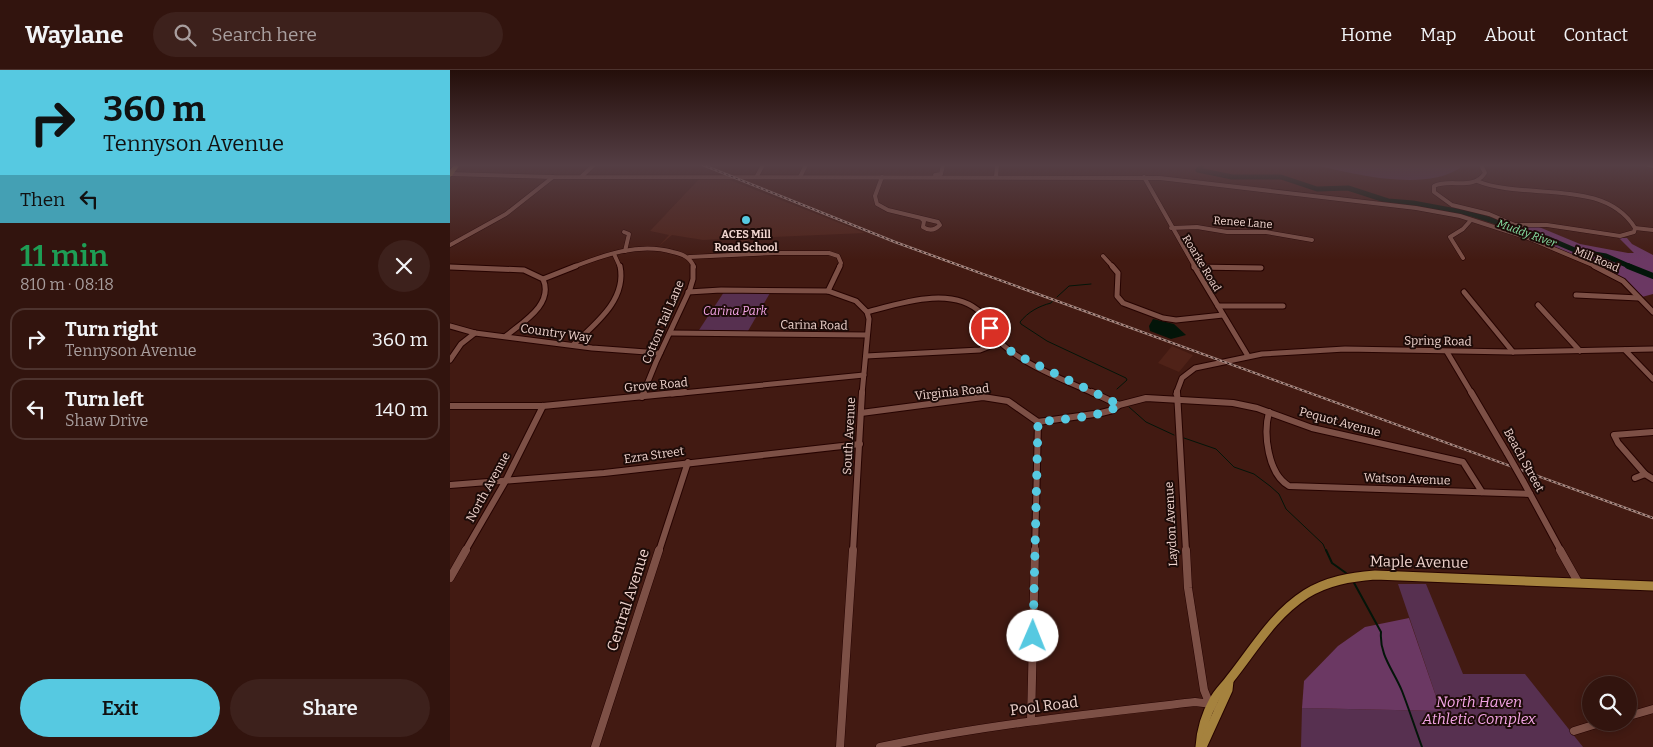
<!DOCTYPE html>
<html lang="en">
<head>
<meta charset="utf-8">
<style>
  :root { --surface:#32140e; --page:#3d211c; --text:#f1f3f6; --muted:#a89e9e; --line:#4d332e; --accent:#56c9e1 }
  body { margin:0; font-family:Bitter,serif; background:var(--page); color:var(--text); height:100vh; display:flex; flex-direction:column; font-size:19px; white-space:nowrap }
  * { box-sizing:border-box; margin:0 }
  p { font-size:16px; color:var(--muted) }
  .icon { flex:none; width:28px; height:28px; fill:none; stroke:currentColor; stroke-width:2; stroke-linecap:round; stroke-linejoin:round }
  .map { position:relative; flex:1; overflow:hidden }
  .drawer { display:flex; flex-direction:column; background:var(--surface); width:450px }
  .drawer>* { flex:none }
  .hud { background:#56c9e1; color:#111; overflow:hidden }
  .controls { position:absolute; left:1132px; top:606px; display:grid; gap:10px }
  .controls a { display:grid; place-items:center; width:55px; height:55px; border-radius:50%; background:var(--surface); box-shadow:0 2px 8px #0003,0 0 0 1px var(--line); font-size:25px }
  .pin { position:absolute; display:grid; place-items:center; width:42px; height:42px; color:#fff; margin:-21px; border:2px solid #fff; border-radius:50%; box-shadow:0 1px 5px #0007 }
  .me { position:absolute; width:55px; margin:-28px; rotate:1deg; stroke-linejoin:round; filter:drop-shadow(0 0 4px #0008) }
  .turn { display:flex; align-items:center; gap:18px; height:105px; padding:0 20px; font-size:22px }
  .turn .icon { width:65px; height:65px; stroke-width:2.5 }
  .turn b { display:block; font-size:35px; line-height:42px }
  .then { display:flex; align-items:center; height:48px; padding:0 20px; background:#0003; gap:10px; font-size:19px }
  .round { display:grid; place-items:center; flex:none; width:52px; height:52px; border-radius:26px; background:var(--page) }
  .summary { display:flex; align-items:center; justify-content:space-between; height:85px; padding:0 20px }
  h1 { font-size:30px; font-weight:600; line-height:38px; color:#1e9e55 }
  .primary-button { display:flex; gap:10px; margin-top:auto; padding:10px 20px }
  .primary-button a { flex:1; height:58px; border-radius:30px; background:var(--accent); color:#111; font-size:20px; font-weight:600; line-height:58px; text-align:center }
  .primary-button a+a { background:var(--page); color:var(--text) }
  ul { padding:0; list-style:none }
  li { display:flex; align-items:center; gap:15px; height:62px; margin:0 10px 8px; padding:0 10px; border:2px solid var(--line); border-radius:15px }
  li div { flex:1 }
  li b { display:block; font-size:19px }
  li em { font-style:normal }
  header { display:flex; align-items:center; gap:30px; box-sizing:border-box; height:70px; padding:0 25px; background:var(--surface); border-bottom:1px solid var(--line) }
  header strong { font-size:24px }
  nav { display:flex; gap:28px; margin-inline-start:auto; font-size:18px }
  .search { width:350px; height:45px; background:var(--page); display:flex; align-items:center; gap:12px; box-sizing:border-box; padding:0 18px; border-radius:28px; color:var(--muted); font-size:19px }
  main { display:flex; flex:1; min-height:0 }
  .map>svg:first-child { display:block }
  .built { fill:#4f2218 }
  .green { fill:#573050 }
  .forest { fill:#6b3863 }
  .water { fill:#031509 }
  .lines { fill:none; stroke-linecap:round; stroke-linejoin:round }
  .stream-far1 { stroke:#031509; stroke-width:1 }
  .stream { stroke:#031509; stroke-width:2 }
  .river-far1 { stroke:#031509; stroke-width:5 }
  .river { stroke:#031509; stroke-width:6 }
  .minor-far3-casing { stroke:#260300; stroke-width:5 }
  .minor-far2-casing { stroke:#260300; stroke-width:7 }
  .minor-far1-casing { stroke:#260300; stroke-width:8 }
  .minor-casing { stroke:#260300; stroke-width:9 }
  .major-far1-casing { stroke:#260300; stroke-width:6 }
  .major-casing { stroke:#260300; stroke-width:11 }
  .minor-far3 { stroke:#7d5046; stroke-width:4 }
  .minor-far2 { stroke:#7d5046; stroke-width:5 }
  .minor-far1 { stroke:#7d5046; stroke-width:6 }
  .minor { stroke:#7d5046; stroke-width:8 }
  .major-far1 { stroke:#a5823e; stroke-width:5 }
  .major { stroke:#a5823e; stroke-width:9 }
  .rail-casing { stroke:#a88881; stroke-width:2.5 }
  .rail { stroke:#1d0b08; stroke-width:1; stroke-dasharray:2.5; stroke-linecap:butt }
  .minor-bridge-casing { stroke:#260300; stroke-width:8; stroke-linecap:butt }
  .minor-bridge { stroke:#7d5046; stroke-width:6 }
  .route { stroke:#56c9e1; stroke-width:9; stroke-dasharray:0 16.2 }
  .poi-dot { fill:#56c9e1; stroke:#1d0b08; stroke-width:2 }
  .labels { text-anchor:middle; stroke-width:4; stroke-linejoin:round; paint-order:stroke }
  .far-street-label { font-size:11px; fill:#f0d5cf; stroke:#1d0b08 }
  .far-water-label { font-size:11px; font-style:italic; fill:#86e0a3; stroke:#1d0b08 }
  .far-poi-label { font-size:11px; font-weight:bold; fill:#f0d5cf; stroke:#1d0b08 }
  .park-label { font-size:12px; font-style:italic; fill:#f4a5e6; stroke:#1d0b08 }
  .street-label { font-size:12px; fill:#f0d5cf; stroke:#1d0b08 }
  .near-street-label { font-size:15px; fill:#f0d5cf; stroke:#1d0b08 }
  .near-park-label { font-size:15px; font-style:italic; fill:#f4a5e6; stroke:#1d0b08 }
</style>
</head>
<body>
<header>
<strong>Waylane</strong>
<div class="search"><svg class="icon" aria-label="search" viewBox="0 0 24 24"><circle cx="10" cy="10" r="6"/><path d="M15 15l6 6"/></svg>Search here</div>
<nav><a>Home</a><a>Map</a><a>About</a><a>Contact</a></nav>
</header>
<main>
<section class="drawer">
<div class="hud">
<div class="turn"><svg class="icon" aria-label="right" viewBox="0 0 24 24"><path d="M7 20v-9h11M14 6l5 5-5 5"/></svg><div><b>360 m</b>Tennyson Avenue</div></div>
<div class="then">Then<svg class="icon" aria-label="left" viewBox="0 0 24 24"><path d="M17 20v-9H6M10 6l-5 5 5 5"/></svg></div>
</div>
<div class="summary"><div><h1>11 min</h1><p>810 m · 08:18</p></div><a class="round"><svg class="icon" aria-label="close" viewBox="0 0 24 24"><path d="M6 6l12 12M18 6L6 18"/></svg></a></div>
<ul>
<li><svg class="icon" aria-label="right" viewBox="0 0 24 24"><path d="M7 20v-9h11M14 6l5 5-5 5"/></svg><div><b>Turn right</b><p>Tennyson Avenue</p></div><em>360 m</em></li>
<li><svg class="icon" aria-label="left" viewBox="0 0 24 24"><path d="M17 20v-9H6M10 6l-5 5 5 5"/></svg><div><b>Turn left</b><p>Shaw Drive</p></div><em>140 m</em></li>
</ul>
<div class="primary-button"><a>Exit</a><a>Share</a></div>
</section>
<div class="map">
<svg width="1203" height="677" viewBox="0 0 1203 677">
  <rect width="100%" height="100%" fill="#421a12"/>
  <g class="built">
    <polygon points="250,108 275,108 415,163 299,168 292,182 285,183 292,168 253,170 222,165 208,177 219,165 200,161"/>
    <polygon points="722,276 743,285 729,302 708,293"/>
  </g>
  <g class="green">
    <path d="M865,95H1010V98C974,122 904,104 865,95Z"/>
    <polygon points="274,222 320,223 298,261 249,260"/>
    <polygon points="948,514 976,514 1013,604 1075,604 1133,677 851,677 852,638 991,641"/>
  </g>
  <g class="forest">
    <polygon points="1071,157 1089,157 1130,174 1178,183 1184,183 1169,168 1177,168 1182,174 1203,185 1203,224 1192,227 1179,213 1165,203 1070,164 1068,162"/>
    <polygon points="959,548 991,641 852,638 854,611 888,576 915,557"/>
  </g>
  <polygon class="water" points="703,249 724,254 736,265 721,269 700,261 699,256"/>
  <g class="lines">
    <g class="stream-far1">
      <polyline points="607,227 619,216 641,214"/>
      <path d="M603,230L601,233C589,236 578,242 570,252L571,254L597,271L676,308L677,310L667,319"/>
      <polyline points="679,337 696,352 724,365"/>
      <polyline points="734,368 766,379 784,397 804,404 820,416 829,424 836,439 873,474 876,481"/>
    </g>
    <g class="stream">
      <polyline points="876,480 882,493 896,503"/>
      <path d="M903,511L931,562C929,585 944,601 952,621C959,639 965,658 972,677"/>
    </g>
    <polyline class="river-far1" points="752,95 748,100 782,107 831,107 867,119 898,118 938,131 963,133 1022,144 1099,169 1127,181 1156,186 1181,197"/>
    <polyline class="river" points="1178,196 1203,206"/>
    <defs>
      <g id="minor-far3">
        <path d="M1031,95L1035,103C1023,121 1000,108 984,116V122L1002,135L1039,144L1065,155L1067,157L1064,163"/>
        <polyline points="1198,95 1203,96"/>
        <polyline points="0,104 103,107 710,108 966,138 1010,146 1078,168 1147,197"/>
        <polyline points="485,105 491,104 493,95"/>
        <polyline points="132,106 144,95"/>
        <polyline points="307,106 313,95"/>
        <polyline points="350,107 356,95"/>
        <path d="M432,107L425,126L427,134L438,140L488,152L490,155C485,160 479,161 473,157L474,151L471,148"/>
        <polyline points="546,107 547,95"/>
        <polyline points="694,107 745,197"/>
        <path d="M1027,111C1075,131 1154,107 1185,158L1184,162L1170,166L1097,155H1066"/>
        <polyline points="721,158 747,157 777,162 816,162 862,170"/>
        <polyline points="1185,158 1203,160"/>
        <polyline points="174,162 179,164 175,181"/>
        <polyline points="0,175 56,144 103,107"/>
        <polyline points="164,184 170,197"/>
        <polyline points="653,186 663,197"/>
        <polyline points="239,187 325,183 379,183 388,186 391,193 389,197"/>
        <polyline points="1013,188 1000,167 1013,159 1021,150"/>
        <polyline points="0,197 7,197"/>
        <path d="M123,197C154,185 189,172 223,182C232,184 240,187 244,197"/>
        <polyline points="744,197 764,197"/>
      </g>
      <g id="minor-far2">
        <polyline points="662,196 668,203 667,226 673,233 713,248 726,250 773,245"/>
        <polyline points="744,196 798,286"/>
        <polyline points="1144,196 1173,211 1203,242"/>
        <path d="M0,197L74,200L93,209C104,234 73,252 56,266"/>
        <polyline points="744,197 811,198"/>
        <polyline points="93,209 126,196"/>
        <polyline points="378,221 390,196"/>
        <polyline points="238,222 271,220 378,221 406,231 417,242 419,249 412,324"/>
        <polyline points="1014,222 1063,282"/>
        <polyline points="1126,225 1189,228"/>
        <polyline points="1088,235 1130,281"/>
        <polyline points="768,236 833,236"/>
        <path d="M417,242C451,233 503,215 531,243C540,252 543,266 553,275C578,297 615,310 645,324"/>
        <polyline points="0,256 25,263 142,278 210,283"/>
        <polyline points="220,263 417,265"/>
        <path d="M123,275C145,254 177,230 170,196"/>
        <polyline points="1175,280 1203,309"/>
        <polyline points="997,282 1022,324"/>
        <polyline points="416,286 530,280 548,273"/>
        <polyline points="0,290 11,274 25,263"/>
        <polyline points="193,324 206,292 240,219 243,209 243,196"/>
        <polyline points="222,324 414,305"/>
        <polyline points="726,324 732,308 745,298 812,284 895,279 1062,282 1203,279"/>
      </g>
      <g id="minor-far1">
        <polyline points="642,322 669,335"/>
        <polyline points="727,322 736,481"/>
        <polyline points="1021,322 1057,383"/>
        <polyline points="192,327 194,322"/>
        <polyline points="0,336 93,336 235,322"/>
        <path d="M819,342C813,364 818,404 839,416L1080,424"/>
        <polyline points="411,343 533,327 558,331 588,352"/>
        <polyline points="1195,404 1168,373 1164,365 1203,362"/>
        <polyline points="1185,408 1195,404 1203,409"/>
        <polyline points="1073,411 1111,481"/>
        <polyline points="0,415 154,403 410,374"/>
        <polyline points="15,481 55,412 93,336"/>
        <polyline points="209,481 238,392"/>
        <polyline points="403,481 412,322"/>
        <polyline points="585,481 588,352 651,343 663,340 669,335 696,328 783,333 807,338 862,358 1013,392 1032,422"/>
      </g>
      <g id="minor">
        <polyline points="736,480 738,518 754,620 758,630 764,636"/>
        <polyline points="1110,480 1128,512"/>
        <polyline points="0,508 16,480"/>
        <polyline points="1179,646 1203,639"/>
        <polyline points="581,651 585,480"/>
        <polyline points="1124,661 1153,652"/>
        <polyline points="145,677 209,480"/>
        <polyline points="390,677 403,480"/>
        <path d="M430,677C534,655 639,644 745,632L762,634"/>
      </g>
      <polyline id="major-far1" points="0,104 7,95"/>
      <g id="major">
        <path d="M750,677C751,661 756,644 764,630C768,622 775,616 780,609C804,579 823,545 856,524C877,511 900,507 925,505L1203,516"/>
        <polyline points="752,677 778,620 779,611"/>
      </g>
    </defs>
    <use href="#minor-far3" class="minor-far3-casing"/>
    <use href="#minor-far2" class="minor-far2-casing"/>
    <use href="#minor-far1" class="minor-far1-casing"/>
    <use href="#minor" class="minor-casing"/>
    <use href="#major-far1" class="major-far1-casing"/>
    <use href="#major" class="major-casing"/>
    <use href="#minor-far3" class="minor-far3"/>
    <use href="#minor-far2" class="minor-far2"/>
    <use href="#minor-far1" class="minor-far1"/>
    <use href="#minor" class="minor"/>
    <use href="#major-far1" class="major-far1"/>
    <use href="#major" class="major"/>
    <defs>
      <polyline id="rail" points="253,95 445,172 1203,448"/>
    </defs>
    <use href="#rail" class="rail-casing"/>
    <use href="#rail" class="rail"/>
    <defs>
      <polyline id="minor-bridge" points="1057,383 1073,411"/>
    </defs>
    <use href="#minor-bridge" class="minor-bridge-casing"/>
    <use href="#minor-bridge" class="minor-bridge"/>
  </g>
  <linearGradient id="sky" x2="0" y2="1"><stop stop-color="#240e0a"/><stop offset="0.5" stop-color="#543e44"/><stop offset="1" stop-color="#543e44" stop-opacity="0"/></linearGradient>
  <rect width="1203" height="190" fill="url(#sky)"/>
  <g class="lines">
    <path class="route" d="M540,258L548,273L567,285L670,335C651,348 611,349 588,352L583,566"/>
  </g>
  <circle class="poi-dot" cx="296" cy="150" r="5"/>
  <g class="labels">
    <g class="far-street-label">
      <text transform="translate(793 152) rotate(4)" y="4">Renee Lane</text>
      <text transform="translate(1147 189) rotate(23)" y="4">Mill Road</text>
      <text transform="translate(752 193) rotate(59)" y="4">Roarke Road</text>
    </g>
    <g class="far-water-label">
      <text transform="translate(1077 163) rotate(20)" y="4">Muddy River</text>
    </g>
    <g class="far-poi-label">
      <text x="296" y="168">ACES Mill<tspan x="296" dy="13">Road School</tspan></text>
    </g>
    <g class="park-label">
      <text x="285" y="245">Carina Park</text>
    </g>
    <g class="street-label">
      <text transform="translate(213 252) rotate(-67)" y="4">Cotton Tail Lane</text>
      <text transform="translate(364 255) rotate(1)" y="4">Carina Road</text>
      <text transform="translate(106 263) rotate(8)" y="4">Country Way</text>
      <text transform="translate(988 271) rotate(1)" y="4">Spring Road</text>
      <text transform="translate(206 315) rotate(-5)" y="4">Grove Road</text>
      <text transform="translate(502 322) rotate(-6)" y="4">Virginia Road</text>
      <text transform="translate(890 352) rotate(15)" y="4">Pequot Avenue</text>
      <text transform="translate(399 366) rotate(-87)" y="4">South Avenue</text>
      <text transform="translate(204 385) rotate(-8)" y="4">Ezra Street</text>
      <text transform="translate(1074 390) rotate(61)" y="4">Beach Street</text>
      <text transform="translate(957 409) rotate(2)" y="4">Watson Avenue</text>
      <text transform="translate(38 417) rotate(-61)" y="4">North Avenue</text>
      <text transform="translate(721 454) rotate(-93)" y="4">Laydon Avenue</text>
    </g>
    <g class="near-street-label">
      <text transform="translate(969 492) rotate(1)" y="5">Maple Avenue</text>
      <text transform="translate(178 530) rotate(-72)" y="5">Central Avenue</text>
      <text transform="translate(594 636) rotate(-7)" y="5">Pool Road</text>
    </g>
    <g class="near-park-label">
      <text x="1029" y="637">North Haven<tspan x="1029" dy="17">Athletic Complex</tspan></text>
    </g>
  </g>
</svg>
<div class="controls">
<a><svg class="icon" aria-label="search" viewBox="0 0 24 24"><circle cx="10" cy="10" r="6"/><path d="M15 15l6 6"/></svg></a>
</div>
<div class="pin" style="left:540px;top:258px;background:#d93025"><svg class="icon" aria-label="arrive" viewBox="0 0 24 24"><path d="M6 21V4h12l-3 4 3 4H6"/></svg></div>
<svg class="me" style="left:583px;top:566px" viewBox="-20 -20 40 40"><circle r="19" fill="#fff"/><path d="M0-13L10 11 0 6-10 11z" fill="#56c9e1"/></svg>
</div>
</main>
</body>
</html>
